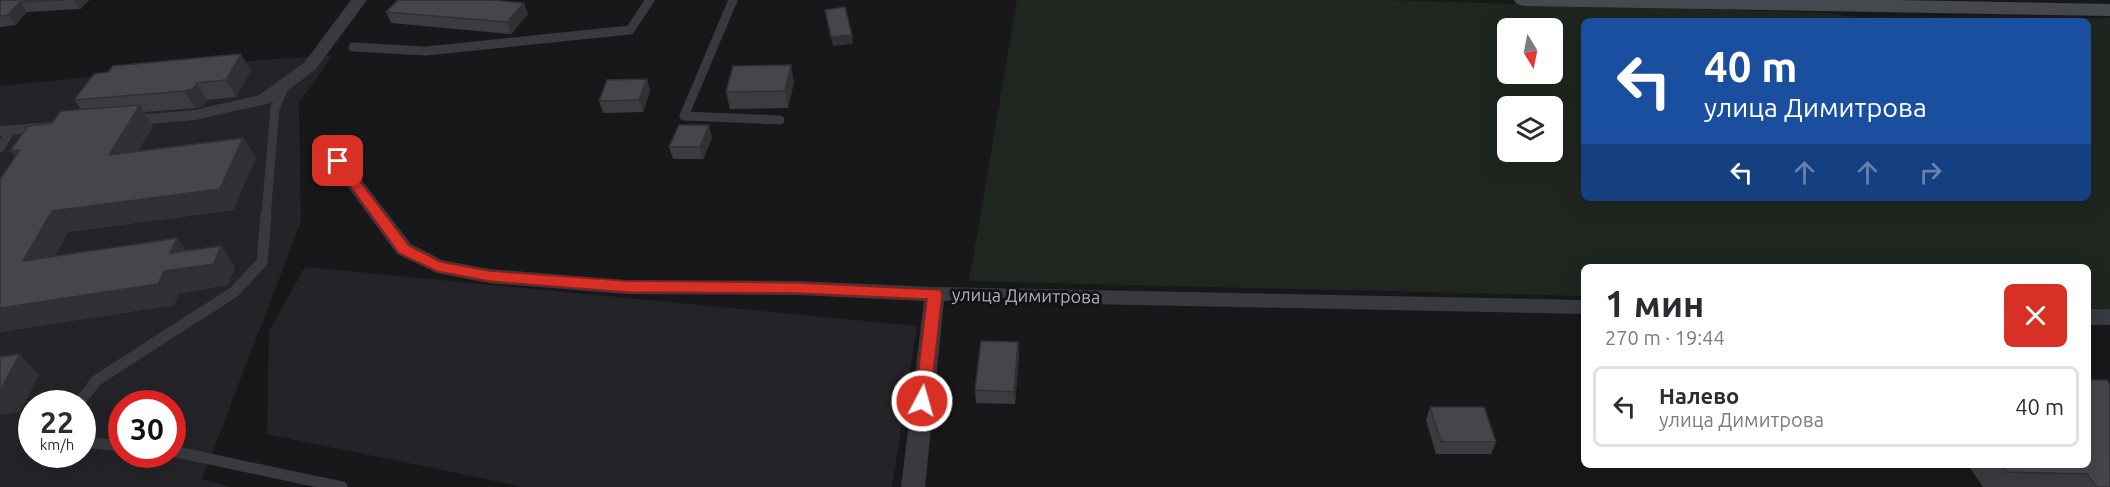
<!DOCTYPE html>
<html lang="ru">
<head>
<meta charset="utf-8">
<style>
  :root { --surface:#fff; --page:#f7f7f7; --text:#2b2b33; --muted:#7c7c81; --line:#e1e1e2 }
  body { margin:0; font-family:Ubuntu,sans-serif; background:var(--page); color:var(--text); height:100vh; display:flex; flex-direction:column; font-size:22px; white-space:nowrap }
  * { box-sizing:border-box; margin:0 }
  p { font-size:20px; color:var(--muted) }
  .icon { flex:none; width:33px; height:33px; fill:none; stroke:currentColor; stroke-width:2; stroke-linecap:round; stroke-linejoin:round }
  .map { position:relative; flex:1; overflow:hidden }
  .drawer { position:absolute; left:1581px; top:264px; width:510px; height:204px; display:flex; flex-direction:column; background:var(--surface); border-radius:9px; box-shadow:0 6px 24px #0002 }
  .drawer>* { flex:none }
  .top-card { position:absolute; left:1581px; top:18px; width:510px; height:183px; border-radius:9px; box-shadow:0 6px 24px #0002; background:#1a4fa0; color:#fff; overflow:hidden }
  .needle { width:39px; rotate:170deg }
  .tools { position:absolute; left:1497px; top:18px; display:grid; gap:12px }
  .tools a { display:grid; place-items:center; width:66px; height:66px; border-radius:9px; background:var(--surface); box-shadow:0 6px 24px #0002; font-size:30px }
  .speed { position:absolute; left:18px; top:390px; display:flex; gap:12px; font-size:30px; font-weight:700; text-align:center }
  .speed>* { display:grid; place-content:center; width:78px; height:78px; border-radius:50%; background:var(--surface); box-shadow:0 6px 24px #0002; line-height:1 }
  .speed small { font-size:15px; font-weight:400 }
  .speed .limit { border:9px solid #d22; background:#fff; color:#111 }
  .pin { position:absolute; display:grid; place-items:center; width:51px; height:51px; color:#fff; margin:-26px; border-radius:12px; box-shadow:0 3px 9px #0006 }
  .me { position:absolute; width:66px; margin:-33px; rotate:6deg; stroke-linejoin:round; filter:drop-shadow(0 0 4px #0008) }
  .turn { display:flex; align-items:center; gap:21px; height:126px; padding:0 24px; font-size:27px }
  .turn .icon { width:78px; height:78px; stroke-width:2.5 }
  .turn b { display:block; font-size:42px; line-height:51px }
  .lanes { display:flex; align-items:center; height:57px; padding:0 24px; background:#0003; justify-content:center; gap:30px; direction:ltr }
  .lanes .off { opacity:.35 }
  .round { display:grid; place-items:center; flex:none; width:63px; height:63px; border-radius:9px; background:var(--page) }
  .overview { display:flex; align-items:center; justify-content:space-between; height:102px; padding:0 24px }
  h1 { font-size:36px; font-weight:700; line-height:45px }
  ul { padding:0; list-style:none }
  li { display:flex; align-items:center; gap:18px; height:81px; margin:0 12px 9px; padding:0 12px; border:3px solid var(--line); border-radius:9px }
  li div { flex:1 }
  li b { display:block; font-size:22px }
  li em { font-style:normal }
  .map>svg:first-child { display:block }
  .built { fill:#242428; fill-rule:evenodd }
  .green { fill:#1e261f; fill-rule:evenodd }
  .lines { fill:none; stroke-linecap:round; stroke-linejoin:round }
  .lane-far1 { stroke:#393a40; stroke-width:9 }
  .lane { stroke:#393a40; stroke-width:11 }
  .street { fill:#393a40; fill-rule:evenodd }
  .secondary { fill:#474950; fill-rule:evenodd }
  .wall { fill:#3b3c40 }
  .shaded-wall { fill:#303134 }
  .building { fill:#45464b; stroke:#303134; stroke-width:1.5 }
  .route { fill:#d93025; stroke:#8d1f18; stroke-width:1.5 }
  .labels { text-anchor:middle; stroke-width:6; stroke-linejoin:round; paint-order:stroke }
  .street-label { font-size:18px; fill:#abb0ba; stroke:#131316 }
</style>
</head>
<body>
<div class="map">
<svg width="2110" height="487" viewBox="0 0 2110 487">
  <rect width="100%" height="100%" fill="#18181b"/>
  <g class="built">
    <path d="M333,55L299,103L301,222L202,479L231,487H0V86L262,60ZM32,404H82V454H32ZM122,404H172V454H122Z"/>
    <polygon points="305,267 917,326 892,487 524,487 267,434 269,331"/>
  </g>
  <path class="green" d="M1017,0H1385L1828,13L1854,17L2110,18V309L2088,308V267H1584V296L969,281ZM1584,21H2088V198H1584ZM1508,28H1552V74H1508ZM1508,106H1552V152H1508Z"/>
  <g class="lines">
    <g class="lane-far1">
      <polyline points="733,0 684,116 780,120"/>
      <polyline points="353,47 426,51 630,30 650,0"/>
      <polyline points="0,148 11,130"/>
      <polyline points="266,216 275,108 285,86"/>
    </g>
    <g class="lane">
      <polyline points="78,404 97,380 234,292 262,262 266,215"/>
      <polyline points="82,442 122,446"/>
      <polyline points="172,451 342,487"/>
    </g>
    <g class="street">
      <polygon points="351,0 367,0 316,69 271,103 195,120 123,126 117,125 114,121 117,117 123,116 195,110 259,95 304,63"/>
      <polygon points="52,122 58,123 61,127 58,131 0,136 0,126"/>
      <polygon points="338,155 344,157 411,244 442,260 489,269 626,280 798,281 935,287 1584,300 1584,314 944,301 925,487 901,487 924,301 798,295 626,294 489,283 437,273 397,254 329,161 332,157"/>
      <rect x="2088" y="309" width="22" height="16"/>
    </g>
    <polygon class="secondary" points="1514,0 1895,0 2110,4 2110,16 1524,6 1517,4"/>
  </g>
  <g class="wall">
    <polygon points="0,0 89,0 80,9 27,12 15,25 0,27"/>
    <polygon points="386,12 528,14 511,34 391,23"/>
    <polygon points="251,70 236,97 207,100 203,106 195,108 144,112 153,126 138,151 243,138 256,158 233,210 68,232 55,256 186,251 221,246 235,267 228,285 179,293 174,305 0,332 0,179 52,123 82,110 74,100"/>
    <polygon points="647,79 650,91 643,112 603,113 599,101"/>
    <polygon points="794,82 788,108 730,109 726,92"/>
    <polygon points="712,138 703,159 673,159 669,147"/>
    <polygon points="1018,342 1019,355 1015,404 976,403 975,390"/>
    <polygon points="1430,407 1496,442 1491,454 1436,454 1426,420"/>
    <polygon points="1968,465 2088,465 2110,487 1983,487"/>
  </g>
  <g class="shaded-wall">
    <polygon points="74,0 89,0 80,9"/>
    <polygon points="20,2 27,12 15,25 8,15"/>
    <polygon points="524,3 528,14 511,34 507,22"/>
    <polygon points="852,35 853,44 833,46 831,37"/>
    <polygon points="241,54 251,70 236,97 226,80"/>
    <polygon points="791,65 794,82 788,108 785,91"/>
    <polygon points="647,79 650,91 643,112 639,100"/>
    <polygon points="197,83 207,100 203,106 195,108 184,91"/>
    <polygon points="140,105 153,126 124,175 109,155"/>
    <polygon points="709,125 712,138 703,159 700,147"/>
    <polygon points="243,138 256,158 233,210 68,232 40,282 23,261 52,211"/>
    <polygon points="20,150 26,172 10,151"/>
    <polygon points="177,238 192,259 221,246 235,267 228,285 179,293 174,305 0,332 0,308"/>
    <polygon points="1018,342 1019,355 1015,404 1014,392"/>
    <polygon points="20,354 39,375 20,412 0,415 0,390"/>
  </g>
  <g class="building">
    <polygon points="0,0 64,0 20,2 8,15 0,16"/>
    <polygon points="398,0 490,0 524,3 507,22 386,12"/>
    <polygon points="845,7 852,35 831,37 825,10"/>
    <polygon points="241,54 226,80 197,83 193,89 184,91 74,100 94,74 108,72 113,66"/>
    <polygon points="791,65 785,91 726,92 733,66"/>
    <polygon points="647,79 639,100 599,101 607,80"/>
    <polygon points="140,105 109,155 243,138 220,189 52,211 23,261 177,238 170,253 221,246 214,264 164,271 158,284 0,308 0,179 20,150 10,151 28,126 52,123 61,111"/>
    <polygon points="679,125 709,125 700,147 669,147"/>
    <polygon points="981,341 1018,342 1014,392 975,390"/>
    <polygon points="20,354 0,390 0,357"/>
    <polygon points="2088,380 2107,380 2110,384 2110,487 2097,487 2087,474 2007,472 2002,465 2088,465"/>
    <polygon points="1430,407 1484,407 1496,442 1441,442"/>
  </g>
  <polygon class="route" points="338,157 342,158 409,246 441,262 489,271 626,281 798,283 940,290 942,294 930,401 928,406 917,406 915,401 927,299 798,293 626,292 489,281 437,271 399,253 332,161"/>
  <g class="labels">
    <g class="street-label">
      <text transform="translate(1026 296) rotate(1)" y="6">улица Димитрова</text>
    </g>
  </g>
</svg>
<div class="tools">
<a><svg class="needle" viewBox="-14 -14 28 28"><path d="M0-13l5 13h-10z" fill="#e53935"/><path d="M0 13l5-13h-10z" fill="#7c7c81"/></svg></a>
<a><svg class="icon" aria-label="layers" viewBox="0 0 24 24"><path d="M12 4l9 5-9 5-9-5zM3 14l9 5 9-5"/></svg></a>
</div>
<div class="speed"><div>22<small>km/h</small></div><div class="limit">30</div></div>
<div class="pin" style="left:338px;top:161px;background:#d93025"><svg class="icon" aria-label="arrive" viewBox="0 0 24 24"><path d="M6 21V4h12l-3 4 3 4H6"/></svg></div>
<svg class="me" style="left:922px;top:401px" viewBox="-20 -20 40 40"><circle r="17" fill="#d93025" stroke="#fff" stroke-width="3"/><path d="M0-11L8 9 0 5-8 9z" fill="#fff"/></svg>
<div class="top-card">
<div class="turn"><svg class="icon" aria-label="left" viewBox="0 0 24 24"><path d="M17 20v-9H6M10 6l-5 5 5 5"/></svg><div><b>40 m</b>улица Димитрова</div></div>
<div class="lanes"><svg class="icon" aria-label="left" viewBox="0 0 24 24"><path d="M17 20v-9H6M10 6l-5 5 5 5"/></svg><svg class="icon off" aria-label="ahead" viewBox="0 0 24 24"><path d="M12 20V5M6 11l6-6 6 6"/></svg><svg class="icon off" aria-label="ahead" viewBox="0 0 24 24"><path d="M12 20V5M6 11l6-6 6 6"/></svg><svg class="icon off" aria-label="right" viewBox="0 0 24 24"><path d="M7 20v-9h11M14 6l5 5-5 5"/></svg></div>
</div>
<section class="drawer">
<div class="overview"><div><h1>1 мин</h1><p>270 m · 19:44</p></div><a class="round" style="background:#d93025;color:#fff"><svg class="icon" aria-label="close" viewBox="0 0 24 24"><path d="M6 6l12 12M18 6L6 18"/></svg></a></div>
<ul>
<li><svg class="icon" aria-label="left" viewBox="0 0 24 24"><path d="M17 20v-9H6M10 6l-5 5 5 5"/></svg><div><b>Налево</b><p>улица Димитрова</p></div><em>40 m</em></li>
</ul>
</section>
</div>
</body>
</html>
